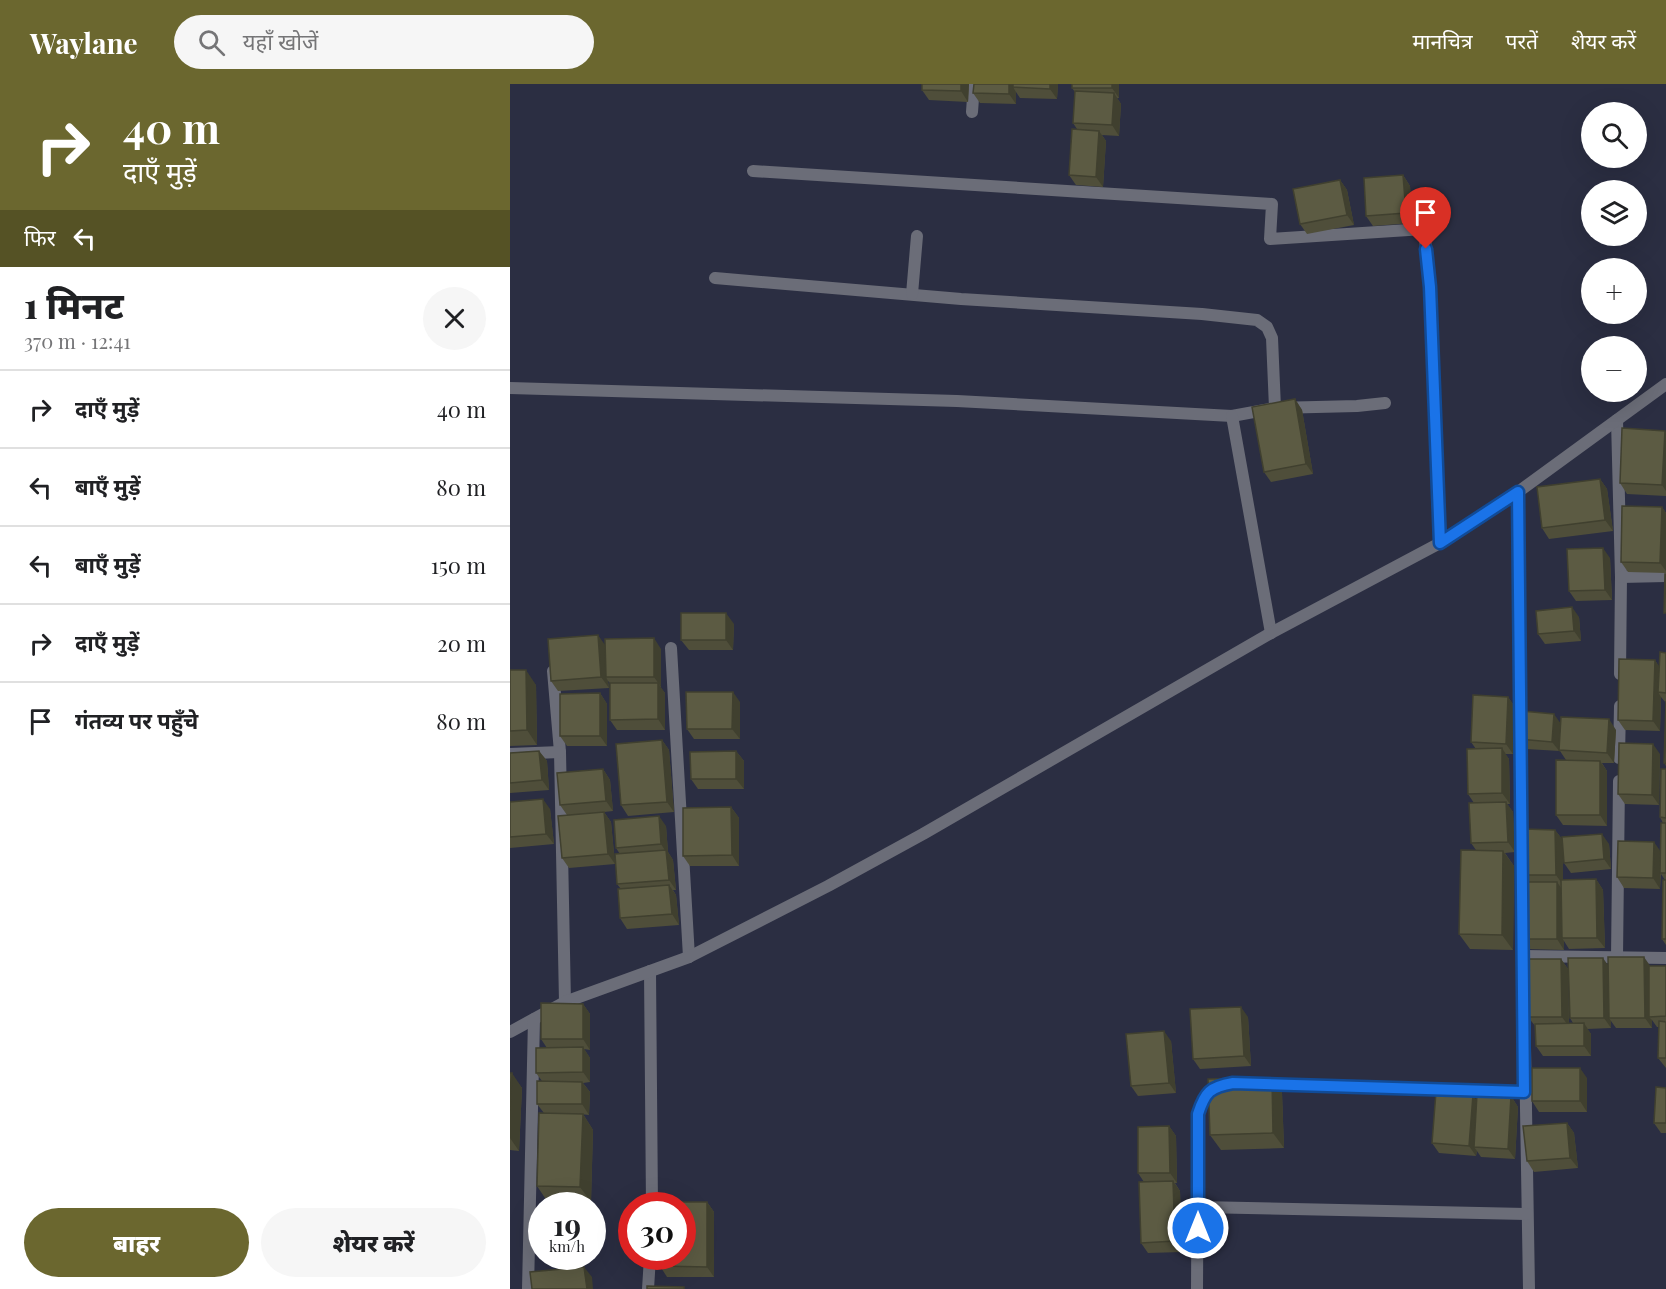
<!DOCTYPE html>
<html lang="hi">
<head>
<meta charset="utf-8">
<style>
  :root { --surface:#fff; --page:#f6f6f6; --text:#202124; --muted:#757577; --line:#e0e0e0; --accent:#6b672f }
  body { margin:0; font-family:"Playfair Display","Noto Sans Devanagari",serif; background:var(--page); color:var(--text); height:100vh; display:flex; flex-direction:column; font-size:22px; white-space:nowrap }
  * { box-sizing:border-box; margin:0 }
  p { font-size:20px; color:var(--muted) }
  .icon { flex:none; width:33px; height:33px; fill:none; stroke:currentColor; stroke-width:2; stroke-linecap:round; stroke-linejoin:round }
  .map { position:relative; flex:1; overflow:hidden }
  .details { display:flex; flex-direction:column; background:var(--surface); width:510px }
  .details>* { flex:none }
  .top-card { background:#6b672f; color:#fff; overflow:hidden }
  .fabs { position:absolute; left:1071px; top:18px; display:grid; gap:12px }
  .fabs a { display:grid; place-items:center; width:66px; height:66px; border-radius:50%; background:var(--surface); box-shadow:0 6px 24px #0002; font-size:30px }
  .speed { position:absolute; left:18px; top:1108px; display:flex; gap:12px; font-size:30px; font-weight:700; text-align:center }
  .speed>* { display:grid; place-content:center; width:78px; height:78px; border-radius:50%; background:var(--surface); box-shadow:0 6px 24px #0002; line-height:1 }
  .speed small { font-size:15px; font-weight:400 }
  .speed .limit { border:9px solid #d22; background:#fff; color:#111 }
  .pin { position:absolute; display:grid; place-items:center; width:51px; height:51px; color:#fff; margin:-62px -26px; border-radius:50% 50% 50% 0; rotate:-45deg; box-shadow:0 0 6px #0007 }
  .pin .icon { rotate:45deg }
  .me { position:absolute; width:66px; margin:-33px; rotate:0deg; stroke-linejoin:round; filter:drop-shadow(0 0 4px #0008) }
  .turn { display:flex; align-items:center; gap:21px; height:126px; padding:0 24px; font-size:27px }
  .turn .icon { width:78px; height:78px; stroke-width:2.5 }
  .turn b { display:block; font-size:42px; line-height:51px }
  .then { display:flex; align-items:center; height:57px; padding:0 24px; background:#0003; gap:12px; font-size:22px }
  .round { display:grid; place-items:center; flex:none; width:63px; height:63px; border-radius:32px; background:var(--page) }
  .headline { display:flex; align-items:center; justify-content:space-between; height:102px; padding:0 24px }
  h1 { font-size:36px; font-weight:800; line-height:45px }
  .button { display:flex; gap:12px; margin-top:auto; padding:12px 24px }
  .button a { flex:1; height:69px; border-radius:36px; background:var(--accent); color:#fff; font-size:24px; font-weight:800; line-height:69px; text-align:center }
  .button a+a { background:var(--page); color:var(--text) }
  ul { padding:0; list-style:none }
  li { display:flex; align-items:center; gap:18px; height:78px; padding:0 24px; border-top:2px solid var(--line) }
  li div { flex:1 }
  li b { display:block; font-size:22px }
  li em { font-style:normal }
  header { display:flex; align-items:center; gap:36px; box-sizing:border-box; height:84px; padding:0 30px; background:var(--accent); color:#fff }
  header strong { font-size:28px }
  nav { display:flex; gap:33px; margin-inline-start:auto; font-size:21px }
  .search { width:420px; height:54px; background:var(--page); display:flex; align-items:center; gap:15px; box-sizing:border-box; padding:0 21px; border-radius:33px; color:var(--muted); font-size:22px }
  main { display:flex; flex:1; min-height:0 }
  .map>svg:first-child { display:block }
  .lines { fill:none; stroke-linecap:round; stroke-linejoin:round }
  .street { stroke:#6b6d78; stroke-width:12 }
  .wall { fill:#4f4e3a }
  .shaded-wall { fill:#40402f }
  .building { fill:#5c5b43; stroke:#40402f; stroke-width:1.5 }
  .route-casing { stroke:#114b97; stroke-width:15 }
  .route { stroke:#1a73e8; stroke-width:10 }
</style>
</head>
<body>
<header>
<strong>Waylane</strong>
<div class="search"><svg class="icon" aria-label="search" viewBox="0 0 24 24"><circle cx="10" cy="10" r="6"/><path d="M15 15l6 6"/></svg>यहाँ खोजें</div>
<nav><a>मानचित्र</a><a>परतें</a><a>शेयर करें</a></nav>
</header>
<main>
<section class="details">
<div class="top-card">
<div class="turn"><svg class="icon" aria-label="right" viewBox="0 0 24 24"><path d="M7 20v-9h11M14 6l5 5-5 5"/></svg><div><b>40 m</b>दाएँ मुड़ें</div></div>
<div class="then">फिर<svg class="icon" aria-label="left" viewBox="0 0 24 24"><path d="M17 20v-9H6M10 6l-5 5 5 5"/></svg></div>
</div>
<div class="headline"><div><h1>1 मिनट</h1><p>370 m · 12:41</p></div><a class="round"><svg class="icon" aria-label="close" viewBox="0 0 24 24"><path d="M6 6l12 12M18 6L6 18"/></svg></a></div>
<ul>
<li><svg class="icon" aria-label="right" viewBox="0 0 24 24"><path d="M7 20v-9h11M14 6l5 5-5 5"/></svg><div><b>दाएँ मुड़ें</b></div><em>40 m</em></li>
<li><svg class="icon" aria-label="left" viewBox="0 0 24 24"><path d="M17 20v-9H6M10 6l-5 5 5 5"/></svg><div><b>बाएँ मुड़ें</b></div><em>80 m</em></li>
<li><svg class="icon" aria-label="left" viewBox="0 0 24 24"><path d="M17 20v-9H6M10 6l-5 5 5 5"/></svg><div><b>बाएँ मुड़ें</b></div><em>150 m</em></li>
<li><svg class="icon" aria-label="right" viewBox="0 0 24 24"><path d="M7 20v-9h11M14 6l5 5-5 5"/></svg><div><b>दाएँ मुड़ें</b></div><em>20 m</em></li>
<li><svg class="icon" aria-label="arrive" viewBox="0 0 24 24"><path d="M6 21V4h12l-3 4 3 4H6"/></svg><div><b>गंतव्य पर पहुँचे</b></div><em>80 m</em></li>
</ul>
<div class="button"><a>बाहर</a><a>शेयर करें</a></div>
</section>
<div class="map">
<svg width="1156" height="1205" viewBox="0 0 1156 1205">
  <rect width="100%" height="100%" fill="#2b2e42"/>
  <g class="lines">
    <g class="street">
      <polyline points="462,28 464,0"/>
      <polyline points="243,87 762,120 760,155 914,145 920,203 930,459"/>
      <polyline points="205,194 451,215 692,230 747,236 757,243 762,254 765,324"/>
      <polyline points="402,210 407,152"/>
      <polyline points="0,304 447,317 722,332 765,324 847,322 875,319"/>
      <polyline points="722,332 761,549"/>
      <polyline points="1107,336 1111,493 1110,590"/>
      <polyline points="1008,408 1012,761"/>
      <polyline points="1111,493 1156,492"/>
      <polyline points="161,564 179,873"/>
      <polyline points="43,587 50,668 55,918"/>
      <polyline points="0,670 50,668"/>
      <polyline points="1109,674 1110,622"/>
      <polyline points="1013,844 1019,1205"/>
      <polyline points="1014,872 1156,874"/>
      <polyline points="1107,873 1109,697"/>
      <polyline points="140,887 142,1122"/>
      <polyline points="0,948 55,918 179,873 318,802 413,750 761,549 930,459 1008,408 1156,300"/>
      <polyline points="752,1000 1014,1008"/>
      <polyline points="689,1123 1017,1130"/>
      <polyline points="18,1205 24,935"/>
      <polyline points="138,1205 140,1173"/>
      <path d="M687,1205L688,1030C692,1017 697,1004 711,1001"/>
    </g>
  </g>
  <g class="wall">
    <polygon points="459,0 458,18 419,16 412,6"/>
    <polygon points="464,0 548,0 547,15 510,14 506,8 506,20 470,19 463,9"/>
    <polygon points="609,0 609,14 607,14 611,20 609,52 592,51 596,57 593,103 566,101 559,91 567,45 563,39 565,8 562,4"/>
    <polygon points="893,91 900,102 903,139 863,142 856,132"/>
    <polygon points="830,96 837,106 844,141 797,150 790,140"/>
    <polygon points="785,315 792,326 803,390 761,398 754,388"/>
    <polygon points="1155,347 1156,349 1156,412 1117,410 1110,399"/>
    <polygon points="1090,395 1097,405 1103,447 1039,455 1032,444"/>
    <polygon points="1152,423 1156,429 1156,489 1118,488 1111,478"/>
    <polygon points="1100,474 1102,516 1066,517 1059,507"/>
    <polygon points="1069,533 1071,557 1035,560 1028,550"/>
    <polygon points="224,540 223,566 179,566 171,556"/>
    <polygon points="95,561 151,565 151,603 150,603 155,609 155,646 107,646 100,636 100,599 98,597 99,604 48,607 41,597"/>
    <polygon points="1156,569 1156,682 1154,679 1156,619 1151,613 1150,647 1115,646 1108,636 1145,576 1149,583"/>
    <polygon points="0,586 26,601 27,661 0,662"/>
    <polygon points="90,609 97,620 97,662 57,662 50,652"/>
    <polygon points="998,613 1005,623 1003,670 995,670 999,675 1000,720 997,720 1003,728 1005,768 995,769 1004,782 1003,866 960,865 949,850 966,766 961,759 964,719 958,710 966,665 961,658"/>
    <polygon points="230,618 230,655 184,655 177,645"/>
    <polygon points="1050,638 1106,646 1104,679 1092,679 1097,687 1097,742 1053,741 1046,731 1056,676 1050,667 1016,665 1008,655"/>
    <polygon points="152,656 159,666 164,728 118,732 111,721"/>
    <polygon points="29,667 37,677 39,706 0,709 0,669"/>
    <polygon points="226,667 234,677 234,705 188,705 181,695"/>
    <polygon points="1150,670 1149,721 1115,720 1108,710"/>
    <polygon points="93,685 100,696 103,727 94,728 101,738 105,780 59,784 52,774 57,731 50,721"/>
    <polygon points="1156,685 1156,861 1152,855 1155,796 1151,790 1150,805 1114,804 1107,793 1151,767 1153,739 1150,733"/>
    <polygon points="0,718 40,725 44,760 0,764"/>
    <polygon points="221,723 229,734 229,782 180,782 173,772"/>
    <polygon points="156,742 158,768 163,776 166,806 163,806 166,811 169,841 117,845 110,834 111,805 107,800 110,770 106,764"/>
    <polygon points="1045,746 1052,755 1099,760 1101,785 1061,789 1054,779 1053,762 1053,796 1086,795 1093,806 1095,864 1059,865 1054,857 1054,866 1018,865 1011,855 1017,798 1012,791"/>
    <polygon points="1051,875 1058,885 1059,940 1063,939 1060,934 1098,882 1156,882 1156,984 1148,974 1149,943 1147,943 1142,936 1142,944 1106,944 1101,937 1101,944 1077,945 1081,950 1081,972 1033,972 1026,962 1026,943 1018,933"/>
    <polygon points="73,920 80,930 80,966 74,965 80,974 80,998 73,999 80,1008 79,1031 70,1030 73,1030 83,1046 81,1118 37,1117 27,1102 34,1029 27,1020 32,997 26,989 37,964 31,955"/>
    <polygon points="738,933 741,982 690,985 683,975"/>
    <polygon points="661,957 666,1009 628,1012 621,1002"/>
    <polygon points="0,989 12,1004 9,1067 0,1066"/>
    <polygon points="762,994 772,1009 774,1064 711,1066 700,1051"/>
    <polygon points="1077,994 1077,1028 1029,1028 1022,1017"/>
    <polygon points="1156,1004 1156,1049 1151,1049 1144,1039"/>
    <polygon points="963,1011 966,1016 1001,1012 1008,1023 1005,1075 971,1073 967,1067 966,1072 929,1069 922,1059"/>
    <polygon points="1057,1039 1064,1049 1068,1084 1024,1088 1017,1077"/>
    <polygon points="659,1042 666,1052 667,1099 665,1099 670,1107 672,1168 638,1169 631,1159 634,1098 628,1089"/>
    <polygon points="197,1118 204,1128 204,1193 157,1193 150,1182"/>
    <polygon points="32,1134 32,1173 29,1173 22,1162"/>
    <polygon points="39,1173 82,1173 81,1175"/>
  </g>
  <g class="shaded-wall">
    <polygon points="451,0 459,0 458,18 451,7"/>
    <polygon points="499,0 506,0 503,3 506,8 506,20 499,10"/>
    <polygon points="540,0 548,0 547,15 540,5"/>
    <polygon points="602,0 609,0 609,14 602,4"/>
    <polygon points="604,9 611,20 609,52 602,41"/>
    <polygon points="589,47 596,57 593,103 586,93"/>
    <polygon points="893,91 900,102 903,139 896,129"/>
    <polygon points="830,96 837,106 844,141 837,131"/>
    <polygon points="785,315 792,326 803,390 796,380"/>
    <polygon points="1155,347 1156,349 1156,407 1152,401"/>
    <polygon points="1090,395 1097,405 1103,447 1095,436"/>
    <polygon points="1152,423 1156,429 1156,487 1150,479"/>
    <polygon points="1093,464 1100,474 1102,516 1095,506"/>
    <polygon points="1062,523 1069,533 1071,557 1064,547"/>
    <polygon points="216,529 224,540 223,566 216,556"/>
    <polygon points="88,551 95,561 96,593 98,597 99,604 91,593"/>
    <polygon points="144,554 151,565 151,603 144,593"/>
    <polygon points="1145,576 1152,587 1148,608 1151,613 1150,647 1143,637"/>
    <polygon points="16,586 26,601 27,661 17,646"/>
    <polygon points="148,599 155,609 155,646 148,635"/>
    <polygon points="223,608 230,618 230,655 222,645"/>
    <polygon points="90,609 97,620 97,662 90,652"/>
    <polygon points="998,613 1005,623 1003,670 996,660"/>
    <polygon points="1044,630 1051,640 1050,668 1042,658"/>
    <polygon points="1099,635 1106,646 1104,679 1097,669"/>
    <polygon points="152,656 159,666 164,728 157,718"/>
    <polygon points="1143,660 1150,670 1149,721 1142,711"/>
    <polygon points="992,664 999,675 1000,720 992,709"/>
    <polygon points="29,667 37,677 39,706 32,696"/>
    <polygon points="226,667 234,677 234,705 226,695"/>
    <polygon points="1090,677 1097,687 1097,742 1090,731"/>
    <polygon points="93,685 100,696 103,727 96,717"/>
    <polygon points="33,715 40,725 44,760 36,750"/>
    <polygon points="996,718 1003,728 1005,768 998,758"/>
    <polygon points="221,723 229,734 229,782 222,771"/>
    <polygon points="94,728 101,738 105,780 98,770"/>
    <polygon points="149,732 156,742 158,768 163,776 166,806 159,796 156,768 151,760"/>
    <polygon points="1045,746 1053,756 1053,801 1046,791"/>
    <polygon points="1092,750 1099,760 1101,785 1094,775"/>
    <polygon points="1144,758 1151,768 1150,805 1143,794"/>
    <polygon points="993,767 1004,782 1003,866 992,851"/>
    <polygon points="1086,795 1093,806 1095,864 1087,854"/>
    <polygon points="1047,798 1054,808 1052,854 1054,857 1054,866 1047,855"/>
    <polygon points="159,801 166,811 169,841 162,830"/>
    <polygon points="1134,873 1141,883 1139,933 1142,936 1142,944 1135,934"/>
    <polygon points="1093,874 1100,884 1099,934 1101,937 1101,944 1094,934"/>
    <polygon points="1051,875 1058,885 1059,943 1052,933"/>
    <polygon points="73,920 80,930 80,966 73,955"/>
    <polygon points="731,923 738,933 741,982 734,972"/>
    <polygon points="1074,939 1081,950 1081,972 1074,962"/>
    <polygon points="654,947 661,957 666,1009 659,999"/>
    <polygon points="73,963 80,974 80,998 73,988"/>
    <polygon points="1070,984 1077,994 1077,1028 1070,1017"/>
    <polygon points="2,989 12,1004 9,1067 0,1054 0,1027"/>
    <polygon points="762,994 772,1009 774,1064 763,1049"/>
    <polygon points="72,998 80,1008 79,1031 72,1020"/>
    <polygon points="963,1011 970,1022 964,1063 967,1067 966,1072 959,1062"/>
    <polygon points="1001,1012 1008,1023 1005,1075 998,1065"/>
    <polygon points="73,1030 83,1046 81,1118 70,1103"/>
    <polygon points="1057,1039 1064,1049 1068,1084 1060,1074"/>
    <polygon points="659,1042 666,1052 667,1099 660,1089"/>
    <polygon points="663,1097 670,1107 672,1168 665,1157"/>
    <polygon points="197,1118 204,1128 204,1193 197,1183"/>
    <polygon points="74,1183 82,1193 83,1205 77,1205"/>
  </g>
  <g class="building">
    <polygon points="412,0 451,0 451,7 412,6"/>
    <polygon points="464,0 499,0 499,10 463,9"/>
    <polygon points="503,0 540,0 540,5 503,3"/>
    <rect x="562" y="0" width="40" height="4"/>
    <polygon points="565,7 604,9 602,41 563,39"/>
    <polygon points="562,45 589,47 586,93 559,91"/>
    <polygon points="893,91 896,129 856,132 854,94"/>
    <polygon points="830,96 837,131 790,140 783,105"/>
    <polygon points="785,315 796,380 754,388 742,323"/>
    <polygon points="1112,344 1155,347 1152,401 1110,399"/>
    <polygon points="1090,395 1095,436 1032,444 1027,403"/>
    <polygon points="1112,422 1152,423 1150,479 1111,478"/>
    <polygon points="1093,464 1095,506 1059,507 1057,465"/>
    <polygon points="1155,490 1156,490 1156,529 1154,529"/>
    <polygon points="1062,523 1064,547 1028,550 1026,527"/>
    <rect x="171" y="529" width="45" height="27"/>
    <polygon points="88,551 91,593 41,597 38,555"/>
    <polygon points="144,554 144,593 96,593 95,555"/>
    <polygon points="1150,568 1156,569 1156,609 1148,608"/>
    <polygon points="1109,575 1145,576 1143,637 1108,636"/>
    <polygon points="0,586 16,586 17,646 0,647"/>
    <polygon points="100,599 148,599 148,635 100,636"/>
    <polygon points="176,608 223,608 222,645 177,645"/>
    <polygon points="90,609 90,652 50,652 50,610"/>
    <polygon points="963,611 998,613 996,660 961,658"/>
    <polygon points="1156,617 1156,680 1154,679"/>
    <polygon points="1010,627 1044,630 1042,658 1008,655"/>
    <polygon points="1051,633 1099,635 1097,669 1049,666"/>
    <polygon points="152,656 157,718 111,721 106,660"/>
    <polygon points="1109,659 1143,660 1142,711 1108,710"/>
    <polygon points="992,664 992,709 958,710 957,665"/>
    <polygon points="29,667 32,696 0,699 0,669"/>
    <polygon points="226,667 226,695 181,695 180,668"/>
    <polygon points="1046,676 1090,677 1090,731 1046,731"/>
    <polygon points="93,685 96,717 50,721 47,689"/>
    <polygon points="1151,685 1156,685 1156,734 1150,733"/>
    <polygon points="33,715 36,750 0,753 0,718"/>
    <polygon points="996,718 998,758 961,759 959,719"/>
    <polygon points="221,723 222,771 173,772 173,724"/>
    <polygon points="94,728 98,770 52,774 48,732"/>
    <polygon points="149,732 151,760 106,764 104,736"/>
    <polygon points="1151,739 1156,739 1156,789 1150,789"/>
    <polygon points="1012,745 1045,746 1046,791 1012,791"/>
    <polygon points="1092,750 1094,775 1054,779 1052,753"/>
    <polygon points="1108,757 1144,758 1143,794 1107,793"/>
    <polygon points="156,766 159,796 107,800 105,770"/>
    <polygon points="951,766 993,767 992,851 949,850"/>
    <polygon points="1086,795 1087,854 1052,854 1051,796"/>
    <polygon points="1153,796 1156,796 1156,855 1152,855"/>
    <rect x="1011" y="798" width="36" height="57"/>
    <polygon points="159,801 162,830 110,834 108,805"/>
    <polygon points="1098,873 1134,873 1135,934 1099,934"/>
    <polygon points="1058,874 1093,874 1094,934 1060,934"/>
    <polygon points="1017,875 1051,875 1052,933 1018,933"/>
    <polygon points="1139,882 1156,882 1156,932 1139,933"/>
    <polygon points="31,919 73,920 73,955 31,955"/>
    <polygon points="731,923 734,972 683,975 680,925"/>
    <polygon points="1149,937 1156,938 1156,974 1148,974"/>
    <polygon points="1074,939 1074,962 1026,962 1025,940"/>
    <polygon points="654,947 659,999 621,1002 616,950"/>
    <polygon points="73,963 73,988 26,989 26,964"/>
    <rect x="1022" y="984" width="48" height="33"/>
    <polygon points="0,989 2,989 0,1027"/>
    <polygon points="762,994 763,1049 700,1051 698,995"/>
    <polygon points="27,997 72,998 72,1020 27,1020"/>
    <polygon points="1146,1003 1156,1004 1156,1039 1144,1039"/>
    <polygon points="926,1008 963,1011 959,1062 922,1059"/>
    <polygon points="967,1010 1001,1012 998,1065 964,1063"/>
    <polygon points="29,1029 73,1030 70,1103 27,1102"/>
    <polygon points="1057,1039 1060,1074 1017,1077 1013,1042"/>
    <polygon points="659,1042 660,1089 628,1089 628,1043"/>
    <polygon points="663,1097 665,1157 631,1159 629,1098"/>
    <polygon points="150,1118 197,1118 197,1183 150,1182 150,1173 172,1173 172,1122 150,1122"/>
    <polygon points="23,1134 32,1134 32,1163 22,1162"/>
    <polygon points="74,1183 77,1205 22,1205 20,1188"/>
    <polygon points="137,1202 174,1203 174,1205 137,1205"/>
  </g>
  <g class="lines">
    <defs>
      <path id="route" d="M688,1144V1030C695,1008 700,1003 723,999L1014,1008L1008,408L930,459L920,203L916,165"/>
    </defs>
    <use href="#route" class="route-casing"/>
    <use href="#route" class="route"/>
  </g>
</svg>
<div class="fabs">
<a><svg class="icon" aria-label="search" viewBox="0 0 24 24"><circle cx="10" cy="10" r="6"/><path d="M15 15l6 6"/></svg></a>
<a><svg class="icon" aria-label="layers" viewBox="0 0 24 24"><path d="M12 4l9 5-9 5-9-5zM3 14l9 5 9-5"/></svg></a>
<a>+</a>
<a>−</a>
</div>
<div class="speed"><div>19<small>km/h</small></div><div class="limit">30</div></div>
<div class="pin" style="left:916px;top:165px;background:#d93025"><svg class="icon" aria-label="arrive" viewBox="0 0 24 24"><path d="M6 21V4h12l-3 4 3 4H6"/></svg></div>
<svg class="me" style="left:688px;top:1144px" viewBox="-20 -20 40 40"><circle r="17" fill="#1a73e8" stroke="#fff" stroke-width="3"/><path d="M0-11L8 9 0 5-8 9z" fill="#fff"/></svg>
</div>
</main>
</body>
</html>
